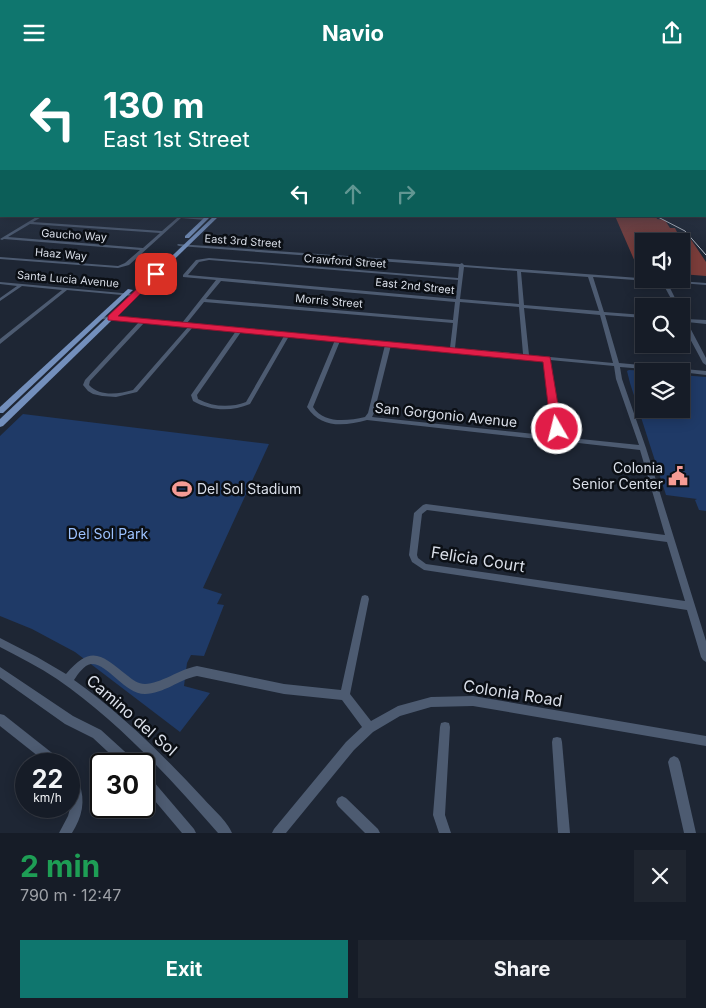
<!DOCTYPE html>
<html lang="en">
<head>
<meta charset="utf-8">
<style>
  :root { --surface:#161c27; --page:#1f252f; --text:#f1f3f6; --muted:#9ea1a7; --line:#353a44; --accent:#0f766e }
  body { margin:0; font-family:Inter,sans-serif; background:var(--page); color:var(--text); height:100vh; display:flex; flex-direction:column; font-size:19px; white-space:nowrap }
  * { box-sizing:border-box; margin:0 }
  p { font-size:16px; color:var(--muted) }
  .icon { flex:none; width:28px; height:28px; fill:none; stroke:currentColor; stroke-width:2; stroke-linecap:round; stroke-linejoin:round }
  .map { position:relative; height:768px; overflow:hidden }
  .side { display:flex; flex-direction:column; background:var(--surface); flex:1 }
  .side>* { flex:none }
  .hud { position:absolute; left:0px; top:0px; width:706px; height:152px; box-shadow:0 2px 12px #0003,0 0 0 1px var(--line); background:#0f766e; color:#fff; overflow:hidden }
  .fabs { position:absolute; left:635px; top:168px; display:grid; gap:10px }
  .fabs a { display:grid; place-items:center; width:55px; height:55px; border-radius:0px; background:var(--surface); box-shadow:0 2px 12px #0003,0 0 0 1px var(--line); font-size:25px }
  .speed { position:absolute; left:15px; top:688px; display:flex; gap:10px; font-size:25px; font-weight:700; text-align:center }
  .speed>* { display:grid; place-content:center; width:65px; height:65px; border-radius:50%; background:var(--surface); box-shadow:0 2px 12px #0003,0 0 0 1px var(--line); line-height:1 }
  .speed small { font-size:12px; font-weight:400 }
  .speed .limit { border:2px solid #111; border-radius:8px; background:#fff; color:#111 }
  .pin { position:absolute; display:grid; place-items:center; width:42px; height:42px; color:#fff; margin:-21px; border-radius:10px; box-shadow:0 2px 8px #0006 }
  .me { position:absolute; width:55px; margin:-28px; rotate:352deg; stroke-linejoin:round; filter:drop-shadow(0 0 4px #0008) }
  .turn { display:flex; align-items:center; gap:18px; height:105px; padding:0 20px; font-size:22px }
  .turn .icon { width:65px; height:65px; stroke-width:2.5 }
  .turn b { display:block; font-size:35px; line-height:42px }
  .lanes { display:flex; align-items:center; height:48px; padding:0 20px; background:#0003; justify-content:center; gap:25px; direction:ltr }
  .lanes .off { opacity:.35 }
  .round { display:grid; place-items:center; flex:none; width:52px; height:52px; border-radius:0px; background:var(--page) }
  .headline { display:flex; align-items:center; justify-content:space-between; height:85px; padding:0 20px }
  h1 { font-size:30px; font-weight:700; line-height:38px; color:#1e9e55 }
  .primary-button { display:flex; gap:10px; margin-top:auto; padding:10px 20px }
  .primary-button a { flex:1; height:58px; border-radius:0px; background:var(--accent); color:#fff; font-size:20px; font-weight:700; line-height:58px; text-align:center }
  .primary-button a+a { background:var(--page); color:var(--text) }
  header { display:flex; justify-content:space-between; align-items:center; height:65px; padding:0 20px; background:var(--accent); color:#fff; font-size:22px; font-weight:700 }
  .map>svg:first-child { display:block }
  .green { fill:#1f3a67 }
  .building { fill:#7c3d3a }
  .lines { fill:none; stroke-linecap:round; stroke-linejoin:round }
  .minor { fill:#4d5b71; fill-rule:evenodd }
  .major { fill:#738fbc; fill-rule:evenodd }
  .rail { stroke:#c1c7d1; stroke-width:1 }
  .route { fill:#e11d48; stroke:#92132f }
  .labels { text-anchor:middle; stroke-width:5; stroke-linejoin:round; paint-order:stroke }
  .far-street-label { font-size:11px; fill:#dadfe9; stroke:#0b0f15 }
  .street-label { font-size:14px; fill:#dadfe9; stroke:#0b0f15 }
  .poi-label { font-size:14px; fill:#dadfe9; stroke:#0b0f15; text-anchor:end }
  .park-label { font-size:14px; fill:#9dc2fe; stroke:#0b0f15 }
  .near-street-label { font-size:16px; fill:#dadfe9; stroke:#0b0f15 }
</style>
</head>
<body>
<header><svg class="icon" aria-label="menu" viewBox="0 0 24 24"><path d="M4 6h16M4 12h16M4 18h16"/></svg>Navio<svg class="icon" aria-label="share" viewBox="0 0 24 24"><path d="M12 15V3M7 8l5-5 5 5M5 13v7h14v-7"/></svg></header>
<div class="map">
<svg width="706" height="768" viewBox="0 0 706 768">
  <rect width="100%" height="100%" fill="#1e2634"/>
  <g class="green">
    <polygon points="629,305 647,306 644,306 644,344 681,344 681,310 706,312 706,446 699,445 695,435 697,434 666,430 630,318 627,306"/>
    <polygon points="23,349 269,379 203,523 222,529 217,539 224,540 204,591 191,590 187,598 184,621 210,628 180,667 75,587 32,564 0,551 0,371"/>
  </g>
  <polygon class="building" points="615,151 656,151 657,154 665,155 670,163 675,163 678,169 688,170 706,197 706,211 681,209 681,176 644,176 644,207 639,206"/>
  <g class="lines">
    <g class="minor">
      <rect x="705" y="84" width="1" height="3"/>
      <rect x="705" y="113" width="1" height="4"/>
      <rect x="0" y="116" width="1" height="2"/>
      <rect x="0" y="139" width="1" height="2"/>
      <path d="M38,151H43L33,157L162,166L177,153L164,151L206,153L208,154L206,155L181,153L129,200L118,203L0,194V192L118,201L125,198L140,185L4,174L2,175L0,174ZM30,159L160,168L143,183L8,172Z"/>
      <path d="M178,179L460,199L462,198L464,200L706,218V220L667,217L679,241H675L662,217L593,212L604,247L644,250V253L605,250L619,298L706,306V310L681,307V306H668L620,302L622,314L646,383L706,576V597L703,595L701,592L687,545L424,505L412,497L409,490L414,448L423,440L426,439L665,470L640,385L561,376L558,377L555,376L367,355C345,361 321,364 307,342L335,275L289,271L250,339C231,347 211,346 193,336L191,330L236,266L193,262L137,327L116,332L102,331L93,329L88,326L83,320L85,315L139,257L101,254L99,253V251L182,258L216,215L183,212V210L196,195L209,193L458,213L459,202L179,181L177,180ZM209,195L458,215L456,234L188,210L199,197ZM464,202L517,206L519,239L460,234ZM521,207L588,212L599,246L524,240ZM221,216L455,237L453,255L206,234ZM204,237L453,258L450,283L187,258ZM460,237L519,242L523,289L455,283ZM524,243L600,250L613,298L529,290ZM144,258L188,262L133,325C119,329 100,332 89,320L90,316ZM241,267L284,271L246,337C230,343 213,342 198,334L197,330ZM340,276L385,280L368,348L365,352C347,356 324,359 313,342ZM391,280L449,286L452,288L455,286L544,295L554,371L372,352L374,348ZM550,295L614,301L616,314L639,380L561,372ZM427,445L667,477L685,536L426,499L418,493L417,490L422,449Z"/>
      <polygon points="0,217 133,229 135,230 133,231 67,225 0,279 0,274 62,225 22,221 0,236 0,233 17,221 0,219"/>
      <polygon points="681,249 683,249 686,254 706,255 706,259 687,257 706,293 706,300 703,298 681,257"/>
      <path d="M365,530L368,531L369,534L350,629L371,656L398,641L431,632L473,631L706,671V681L473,641L431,642L400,651L373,667L354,685L286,768H272L274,764L346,677L362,662L342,635L284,629L197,611C180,614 163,629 145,629C124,629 108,598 91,599C84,600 78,609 74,615C122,649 163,690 203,733C211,742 228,757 232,768H218C169,712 119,657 57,614C39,602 19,592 0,582V573L37,592L66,609C92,579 101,590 128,611C133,615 138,619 145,619C160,619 180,604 197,601L284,619L341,625L361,534L362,531Z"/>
      <polygon points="0,602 73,651 101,665 134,695 136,699 121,699 93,673 65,659 0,613"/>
      <polygon points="0,649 4,650 61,695 63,699 48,699 0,661"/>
      <polygon points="445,657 449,658 450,662 445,750 451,768 439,768 433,750 440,662 441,658"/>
      <polygon points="557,672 561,673 562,677 570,768 558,768 552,677 553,673"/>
      <polygon points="674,691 678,693 680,697 696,768 684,768 668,697 670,693"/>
      <path d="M69,705C75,708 76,712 79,718C86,736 82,752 72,768H59L68,751L71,740V732L69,722Z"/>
      <polygon points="144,708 148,710 194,764 196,768 182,768 144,723"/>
      <polygon points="342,731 346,733 378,764 380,768 365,768 338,741 336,737 338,733"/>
    </g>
    <g class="major">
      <rect x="0" y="94" width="1" height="2"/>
      <rect x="705" y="131" width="1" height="2"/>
      <polygon points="206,151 211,151 189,173 185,173 185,171"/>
      <polygon points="214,151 219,151 3,361 0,362 0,354"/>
      <polygon points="128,224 133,225 3,348 0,348 0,342"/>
    </g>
    <polyline class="rail" points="656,151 685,166 706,190"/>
  </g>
  <linearGradient id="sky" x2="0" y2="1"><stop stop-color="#10151d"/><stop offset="0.44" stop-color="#3b475c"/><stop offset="1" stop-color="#3b475c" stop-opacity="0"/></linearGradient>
  <rect width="706" height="190" fill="url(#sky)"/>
  <polygon class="route" points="154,208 160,209 118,251 550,292 562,364 557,367 551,364 543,297 108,255 108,251"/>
  <defs>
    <symbol id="civic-bare" viewBox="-9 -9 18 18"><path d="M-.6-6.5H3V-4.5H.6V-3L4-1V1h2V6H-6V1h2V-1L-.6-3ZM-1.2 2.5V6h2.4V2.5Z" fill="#f59c95" stroke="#0b0f15" stroke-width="2.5" paint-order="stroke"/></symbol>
    <symbol id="stadium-bare" viewBox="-9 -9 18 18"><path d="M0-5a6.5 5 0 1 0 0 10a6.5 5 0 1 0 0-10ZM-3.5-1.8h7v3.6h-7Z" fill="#f59c95" stroke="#0b0f15" stroke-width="2.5" paint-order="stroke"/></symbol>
  </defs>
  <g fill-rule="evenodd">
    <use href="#civic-bare" x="664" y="397" width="28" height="28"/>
    <use href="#stadium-bare" x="168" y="410" width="28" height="28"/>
  </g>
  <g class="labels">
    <g class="far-street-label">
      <text transform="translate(74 170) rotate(4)" y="4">Gaucho Way</text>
      <text transform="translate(243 176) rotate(4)" y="4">East 3rd Street</text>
      <text transform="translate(61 189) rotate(5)" y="4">Haaz Way</text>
      <text transform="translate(345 196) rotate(4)" y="4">Crawford Street</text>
      <text transform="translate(68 214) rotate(5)" y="4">Santa Lucia Avenue</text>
      <text transform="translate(415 221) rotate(6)" y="4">East 2nd Street</text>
      <text transform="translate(329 236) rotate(5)" y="4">Morris Street</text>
    </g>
    <g class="street-label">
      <text transform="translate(446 350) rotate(6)" y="5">San Gorgonio Avenue</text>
    </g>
    <g class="poi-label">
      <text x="663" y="408">Colonia<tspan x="663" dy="16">Senior Center</tspan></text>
      <text x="197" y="429" text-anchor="start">Del Sol Stadium</text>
    </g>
    <g class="park-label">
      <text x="108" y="474">Del Sol Park</text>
    </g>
    <g class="near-street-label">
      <text transform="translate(478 494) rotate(9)" y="6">Felicia Court</text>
      <text transform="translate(513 628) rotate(9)" y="6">Colonia Road</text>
      <text transform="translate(132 650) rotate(41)" y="6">Camino del Sol</text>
    </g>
  </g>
</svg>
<div class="fabs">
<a><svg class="icon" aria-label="sound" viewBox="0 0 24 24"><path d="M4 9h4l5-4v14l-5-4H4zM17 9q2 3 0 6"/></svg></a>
<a><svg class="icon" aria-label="search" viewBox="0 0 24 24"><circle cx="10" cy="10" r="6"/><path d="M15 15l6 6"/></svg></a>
<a><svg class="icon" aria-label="layers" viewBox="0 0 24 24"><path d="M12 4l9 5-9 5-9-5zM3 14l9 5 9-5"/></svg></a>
</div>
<div class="speed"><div>22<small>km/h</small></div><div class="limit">30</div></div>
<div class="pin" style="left:156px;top:209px;background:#d93025"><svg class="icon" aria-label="arrive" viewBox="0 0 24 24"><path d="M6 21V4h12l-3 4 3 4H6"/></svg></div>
<svg class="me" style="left:557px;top:364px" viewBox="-20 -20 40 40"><circle r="17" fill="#e11d48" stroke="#fff" stroke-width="3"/><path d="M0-11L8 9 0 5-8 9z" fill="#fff"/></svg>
<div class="hud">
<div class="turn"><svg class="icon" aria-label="left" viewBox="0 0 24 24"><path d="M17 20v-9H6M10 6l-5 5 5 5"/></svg><div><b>130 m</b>East 1st Street</div></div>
<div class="lanes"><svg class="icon" aria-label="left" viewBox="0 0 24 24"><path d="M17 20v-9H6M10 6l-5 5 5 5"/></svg><svg class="icon off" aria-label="ahead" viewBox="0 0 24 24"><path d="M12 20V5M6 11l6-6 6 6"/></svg><svg class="icon off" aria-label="right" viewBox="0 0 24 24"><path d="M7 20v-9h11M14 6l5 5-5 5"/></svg></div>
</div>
</div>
<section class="side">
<div class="headline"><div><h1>2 min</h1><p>790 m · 12:47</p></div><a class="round"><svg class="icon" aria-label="close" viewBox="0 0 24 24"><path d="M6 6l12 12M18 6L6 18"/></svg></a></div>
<div class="primary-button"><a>Exit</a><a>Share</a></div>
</section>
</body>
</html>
